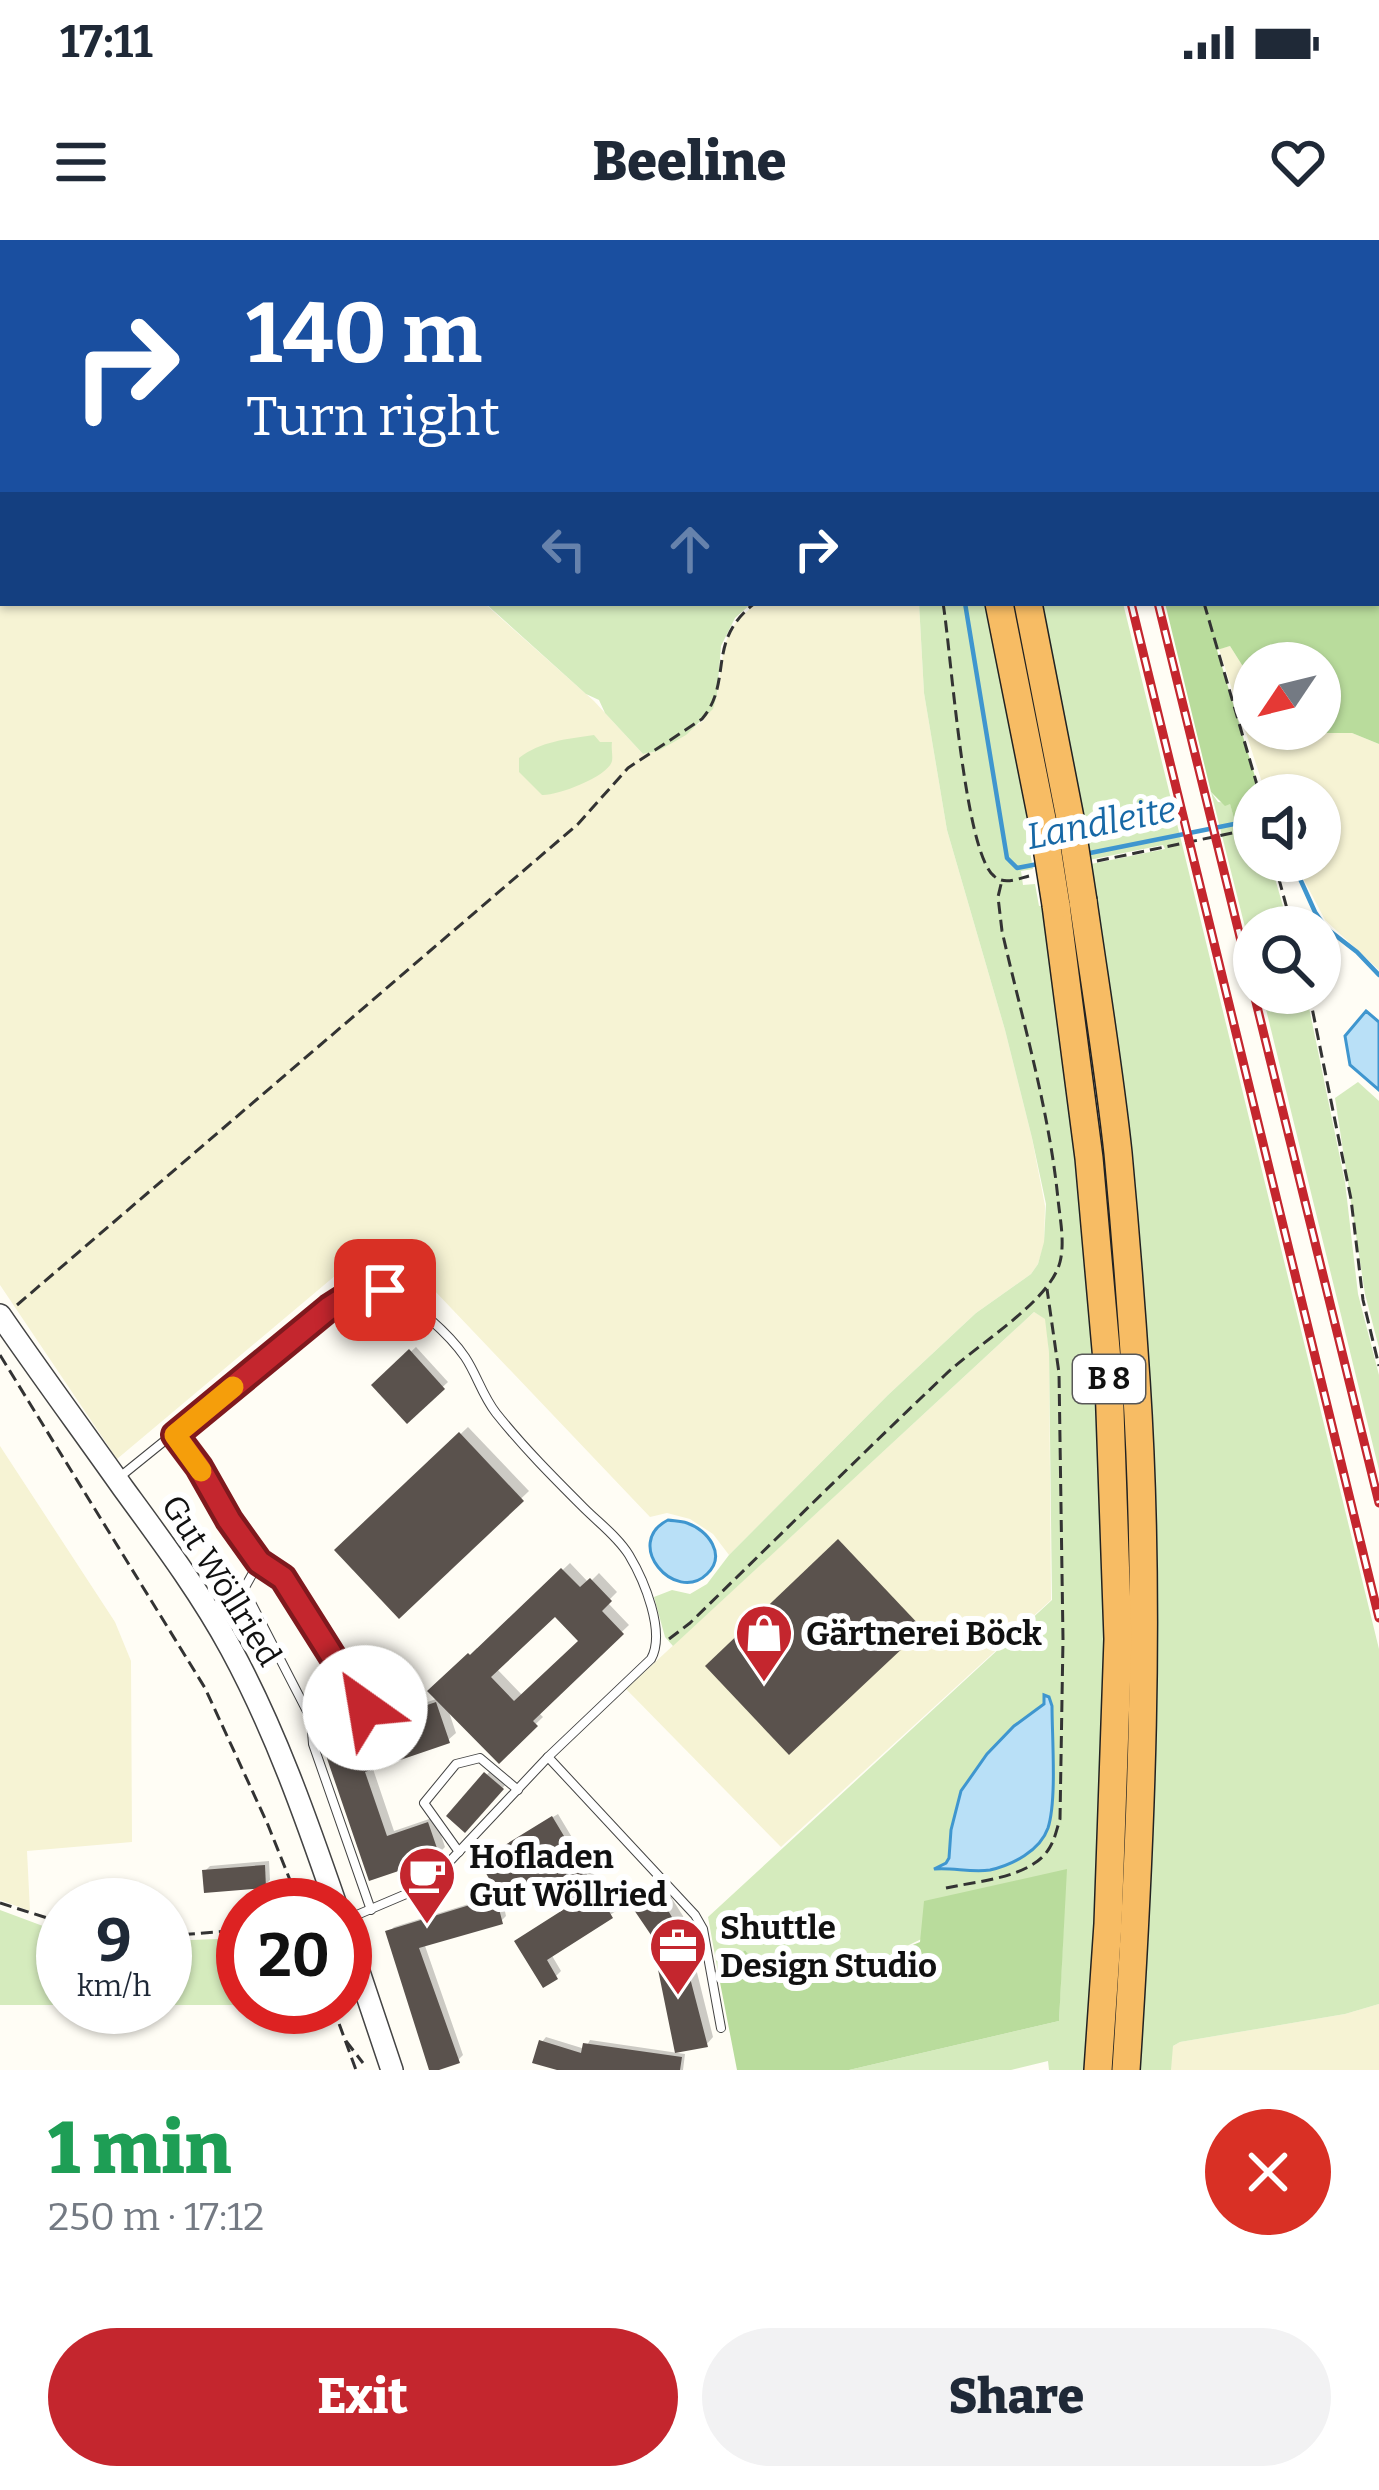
<!DOCTYPE html>
<html lang="en">
<head>
<meta charset="utf-8">
<style>
  :root { --surface:#fff; --page:#f2f2f3; --text:#1f2937; --muted:#747a83; --accent:#c4262e }
  body { margin:0; font-family:Bitter,serif; background:var(--page); color:var(--text); height:100vh; display:flex; flex-direction:column; font-size:45px; white-space:nowrap }
  * { box-sizing:border-box; margin:0 }
  p { font-size:39px; color:var(--muted) }
  .icon { flex:none; width:66px; height:66px; fill:none; stroke:currentColor; stroke-width:2; stroke-linecap:round; stroke-linejoin:round }
  .map { position:relative; height:1830px; overflow:hidden }
  .panel { display:flex; flex-direction:column; background:var(--surface); flex:1 }
  .panel>* { flex:none }
  .guide { position:absolute; left:0px; top:0px; width:1380px; height:366px; box-shadow:0 3px 9px #0004; background:#1a4fa0; color:#fff; overflow:hidden }
  .needle { width:78px; rotate:235deg }
  .tools { position:absolute; left:1233px; top:402px; display:grid; gap:24px }
  .tools a { display:grid; place-items:center; width:108px; height:108px; border-radius:50%; background:var(--surface); box-shadow:0 3px 9px #0004; font-size:60px }
  .speed { position:absolute; left:36px; top:1638px; display:flex; gap:24px; font-size:60px; font-weight:700; text-align:center }
  .speed>* { display:grid; place-content:center; width:156px; height:156px; border-radius:50%; background:var(--surface); box-shadow:0 3px 9px #0004; line-height:1 }
  .speed small { font-size:30px; font-weight:400 }
  .speed .limit { border:18px solid #d22; background:#fff; color:#111 }
  .pin { position:absolute; display:grid; place-items:center; width:102px; height:102px; color:#fff; margin:-51px; border-radius:24px; box-shadow:0 6px 18px #0006 }
  .me { position:absolute; width:132px; margin:-66px; rotate:328deg; stroke-linejoin:round; filter:drop-shadow(0 0 9px #0008) }
  .turn { display:flex; align-items:center; gap:42px; height:252px; padding:0 48px; font-size:54px }
  .turn .icon { width:156px; height:156px; stroke-width:2.5 }
  .turn b { display:block; font-size:84px; line-height:102px }
  .lanes { display:flex; align-items:center; height:114px; padding:0 48px; background:#0003; justify-content:center; gap:60px; direction:ltr }
  .lanes .off { opacity:.35 }
  .round { display:grid; place-items:center; flex:none; width:126px; height:126px; border-radius:63px; background:var(--page) }
  .headline { display:flex; align-items:center; justify-content:space-between; height:204px; padding:0 48px }
  h1 { font-size:72px; font-weight:800; line-height:90px; color:#1e9e55 }
  .primary-button { display:flex; gap:24px; margin-top:auto; padding:24px 48px }
  .primary-button a { flex:1; height:138px; border-radius:72px; background:var(--accent); color:#fff; font-size:48px; font-weight:800; line-height:138px; text-align:center }
  .primary-button a+a { background:var(--page); color:var(--text) }
  .status { display:flex; justify-content:space-between; align-items:center; height:84px; padding:0 60px; background:var(--surface); direction:ltr }
  .status svg { height:33px; fill:currentColor }
  header { display:flex; justify-content:space-between; align-items:center; height:156px; padding:0 48px; background:var(--surface); font-size:54px; font-weight:800 }
  .map>svg:first-child { display:block }
  .farmland { fill:#f6f3d4 }
  .green { fill:#d5ebbd }
  .forest { fill:#b9dc9c }
  .water { fill:#b9e0f7; stroke:#3f96cf; stroke-width:3 }
  .shadow { fill:#0003; fill-rule:evenodd }
  .lines { fill:none; stroke-linecap:round; stroke-linejoin:round }
  .stream { stroke:#3f96cf; stroke-width:4.5 }
  .building { fill:#5a524d; fill-rule:evenodd }
  .service-casing { stroke:#444; stroke-width:10 }
  .minor-casing { stroke:#444; stroke-width:20 }
  .tertiary-casing { stroke:#444; stroke-width:24 }
  .trunk-casing { stroke:#222; stroke-width:30 }
  .path { stroke:#333; stroke-width:3; stroke-dasharray:12 6; stroke-linecap:butt }
  .service { stroke:#fff; stroke-width:8 }
  .minor { stroke:#fff; stroke-width:16 }
  .tertiary { stroke:#fff; stroke-width:21 }
  .trunk { stroke:#f7bc64; stroke-width:27 }
  .rail-casing { stroke:#c4262e; stroke-width:9 }
  .rail { stroke:#fff; stroke-width:4.5; stroke-dasharray:14; stroke-linecap:butt }
  .trunk-bridge-casing { stroke:#222; stroke-width:30; stroke-linecap:butt }
  .trunk-bridge { stroke:#f7bc64; stroke-width:27 }
  .route-casing { stroke:#7f191e; stroke-width:30 }
  .route { stroke:#c4262e; stroke-width:21 }
  .slow { stroke:#f59e0b; stroke-width:21 }
  .labels { text-anchor:middle; stroke-width:12; stroke-linejoin:round; paint-order:stroke }
  .shield { fill:#fff; stroke:#585858; stroke-width:3 }
  .shield-label { font-size:30px; font-weight:bold; fill:#111 }
  .street-label { font-size:33px; fill:#111; stroke:#fff }
  .poi-label { font-size:33px; font-weight:bold; fill:#111; stroke:#fff; text-anchor:start }
  .water-label { font-size:36px; font-style:italic; fill:#1768a6; stroke:#fff }
</style>
</head>
<body>
<div class="status"><b>17:11</b><svg viewBox="0 0 49 12"><path d="M0 12V9h3v3zM5 12V6h3v6zM10 12V3h3v9zM15 12V0h3v12zM26 1h20v11H26zM47 4h2v5h-2z"/></svg></div>
<header><svg class="icon" aria-label="menu" viewBox="0 0 24 24"><path d="M4 6h16M4 12h16M4 18h16"/></svg>Beeline<svg class="icon" aria-label="heart" viewBox="0 0 24 24"><path d="M12 20l-8-8c-3-5 5-10 8-4 3-6 11-1 8 4z"/></svg></header>
<div class="map">
<svg width="1379" height="1830" viewBox="0 0 1379 1830">
  <rect width="100%" height="100%" fill="#fffdf5"/>
  <g class="farmland">
    <polygon points="0,0 216,0 218,3 3,3 3,363 484,363 594,461 643,514 658,511 703,481 717,455 724,407 729,394 738,379 757,363 919,363 924,453 947,590 1005,790 1032,898 1045,966 1044,1004 1038,1024 1031,1034 976,1073 888,1155 729,1315 713,1294 690,1279 667,1273 650,1277 432,1048 402,1031 382,1024 358,1026 336,1035 117,1219 0,1045"/>
    <polygon points="1230,406 1254,444 1254,489 1352,493 1379,504 1379,730 1325,680 1294,621 1320,621 1320,555 1266,555 1219,409"/>
    <polygon points="1034,1072 1046,1079 1049,1113 1051,1360 781,1607 626,1449"/>
    <polygon points="0,1206 115,1382 131,1421 132,1602 27,1611 30,1671 0,1660"/>
    <polygon points="1379,1764 1379,1830 1171,1830 1171,1812 1173,1806 1180,1802 1345,1774"/>
  </g>
  <g class="green">
    <polygon points="485,363 752,363 735,378 721,406 717,455 713,469 686,495 658,511 643,514 605,473 599,460 586,454"/>
    <polygon points="919,363 987,363 1031,593 1027,595 1033,629 1021,631 1023,645 1035,644 1039,666 1045,665 1070,827 1102,1167 1106,1479 1090,1830 1049,1830 1048,1821 1011,1830 849,1830 1059,1781 1066,1630 888,1715 757,1726 745,1710 718,1732 708,1677 1052,1360 1049,1113 1045,1079 1034,1072 673,1406 665,1397 654,1357 672,1350 690,1354 707,1344 729,1315 888,1155 976,1073 1031,1034 1038,1024 1044,1002 1046,964 1032,898 1005,790 947,590 924,453"/>
    <polygon points="1035,363 1123,363 1379,1409 1379,1764 1345,1774 1180,1802 1173,1806 1171,1830 1140,1830 1149,1452 1096,655 1091,624 1165,609 1163,605 1089,620"/>
    <path d="M594,495L600,502H612C611,509 613,515 612,521C608,537 556,556 542,555L519,532V518C541,501 567,499 594,495Z"/>
    <polygon points="1211,552 1218,562 1230,563 1238,595 1246,594 1254,599 1254,621 1270,621 1289,687 1254,687 1254,723"/>
    <polygon points="1262,753 1306,753 1345,942 1358,1054 1379,1135 1379,1230"/>
    <polygon points="1358,842 1379,861 1379,1108 1365,1054 1335,858"/>
    <polygon points="0,1670 51,1689 63,1691 63,1765 0,1765"/>
    <polygon points="243,1698 243,1765 165,1765 165,1701"/>
  </g>
  <g class="forest">
    <polygon points="1078,0 1379,0 1379,504 1352,493 1319,493 1300,489 1320,489 1320,423 1254,423 1254,444 1230,406 1217,410 1257,543 1258,555 1254,555 1254,580 1248,588 1237,590 1230,564 1225,566 1211,552 1165,363 1377,363 1377,3 1079,3"/>
    <polygon points="1067,1629 1059,1781 849,1830 737,1830 718,1732 745,1710 757,1726 888,1715 920,1702 924,1661"/>
  </g>
  <g class="water">
    <polygon points="1366,771 1379,782 1379,850 1350,825 1345,796"/>
    <path d="M668,1280C674,1281 681,1281 687,1283C708,1290 727,1315 707,1334C675,1365 622,1303 668,1280Z"/>
    <path d="M1044,1455L1049,1457L1052,1466C1052,1497 1057,1560 1048,1588C1040,1611 1012,1625 990,1630C971,1633 952,1627 934,1629L946,1623L949,1618L951,1590L961,1551L987,1514L1014,1486L1044,1464Z"/>
  </g>
  <g class="shadow">
    <polygon points="270,0 297,0 298,3 272,3"/>
    <polygon points="416,1107 448,1142 407,1180 375,1145"/>
    <polygon points="468,1187 529,1251 399,1375 338,1310"/>
    <path d="M570,1323L589,1343L599,1333L617,1352L607,1362L629,1385L538,1472L543,1477L499,1519L447,1466L456,1493L448,1500L372,1526L394,1591L435,1577L445,1607L438,1614L371,1637L324,1502L332,1495L439,1458L432,1451L477,1408L479,1410ZM555,1373L582,1400L523,1456L496,1428Z"/>
    <polygon points="491,1530 507,1543 465,1589 451,1575"/>
    <polygon points="558,1574 616,1671 551,1714 561,1731 556,1736 518,1702 572,1665 552,1633 503,1662 506,1676 501,1681 424,1703 463,1815 458,1820 389,1692 394,1687 501,1654 488,1617"/>
    <polygon points="269,1621 270,1640 265,1645 205,1631 210,1626"/>
    <polygon points="664,1646 683,1676 713,1797 706,1805 644,1660"/>
    <polygon points="546,1797 585,1809 590,1800 685,1814 683,1830 568,1830 542,1802"/>
  </g>
  <g class="lines">
    <g class="stream">
      <polyline points="843,0 844,3"/>
      <polyline points="965,363 1007,618 1017,628 1038,624"/>
      <polyline points="1085,614 1249,581"/>
      <polyline points="1292,621 1315,672 1326,688 1357,712 1379,735"/>
    </g>
  </g>
  <g class="building">
    <polygon points="409,1109 445,1149 407,1184 371,1145"/>
    <polygon points="459,1192 524,1261 399,1379 334,1310"/>
    <polygon points="838,1299 923,1389 789,1515 705,1426"/>
    <path d="M561,1328L580,1347L590,1338L612,1361L602,1371L624,1394L533,1481L538,1486L499,1524L427,1451L468,1413L470,1415ZM555,1377L578,1401L514,1461L491,1437Z"/>
    <polygon points="436,1462 450,1503 365,1532 387,1596 428,1582 440,1617 369,1641 321,1501"/>
    <polygon points="484,1532 504,1549 465,1593 446,1576"/>
    <polygon points="552,1576 613,1678 547,1720 558,1739 543,1748 514,1701 569,1666 551,1637 499,1669 503,1684 419,1708 460,1823 439,1830 429,1830 385,1691 499,1656 479,1621"/>
    <polygon points="265,1625 266,1648 204,1653 202,1630"/>
    <polygon points="656,1650 676,1684 708,1807 675,1813 651,1695 632,1667"/>
    <polygon points="539,1800 581,1813 583,1803 682,1817 680,1830 557,1830 532,1823"/>
  </g>
  <g class="lines">
    <defs>
      <g id="service">
        <polyline points="175,1195 259,1322"/>
        <path d="M121,1236L329,1068C348,1056 366,1043 389,1052C413,1061 450,1095 465,1117C477,1135 482,1155 496,1173C523,1207 554,1238 584,1268C599,1283 618,1297 629,1315C644,1340 666,1392 651,1419L548,1517L435,1637L418,1649L345,1680"/>
        <polyline points="365,1469 283,1338 259,1322 244,1349 311,1479 313,1504 371,1670"/>
        <polyline points="548,1517 695,1675 703,1689 721,1788"/>
        <polyline points="459,1612 424,1563 456,1524 480,1518 518,1550"/>
      </g>
      <polyline id="minor" points="252,0 253,3"/>
      <g id="tertiary">
        <path d="M0,1075C40,1133 82,1190 123,1248C161,1300 200,1352 231,1409C275,1490 306,1578 336,1665"/>
        <polyline points="345,1690 392,1830"/>
      </g>
      <g id="trunk">
        <polyline points="918,0 919,3"/>
        <polyline points="948,0 948,3"/>
        <polyline points="999,363 1044,589"/>
        <polyline points="1028,363 1071,583"/>
        <path d="M1083,661C1095,745 1109,829 1118,913C1125,988 1131,1064 1136,1140C1151,1370 1141,1600 1126,1830"/>
        <polyline points="1056,665 1089,918 1109,1143 1118,1399 1108,1684 1098,1830"/>
      </g>
    </defs>
    <use href="#service" class="service-casing"/>
    <use href="#minor" class="minor-casing"/>
    <use href="#tertiary" class="tertiary-casing"/>
    <use href="#trunk" class="trunk-casing"/>
    <g class="path">
      <polyline points="338,0 340,3"/>
      <polyline points="827,0 829,3"/>
      <polyline points="1102,0 1102,3"/>
      <path d="M943,363C951,410 964,612 994,636C1004,645 1017,639 1029,636"/>
      <polyline points="1204,363 1260,555"/>
      <polyline points="1097,621 1247,590 1254,593"/>
      <polyline points="1274,621 1292,687"/>
      <polyline points="1320,734 1326,738"/>
      <polyline points="1309,753 1351,959 1363,1060 1379,1126"/>
      <path d="M17,1065L578,584L628,528L702,479C734,441 705,401 755,363"/>
      <polyline points="0,1115 205,1448 268,1585 300,1665"/>
      <path d="M669,1399L690,1383C775,1300 859,1217 945,1135C976,1105 1050,1062 1060,1022C1065,1002 1060,979 1058,959C1049,869 1022,779 1002,691L998,657L1002,640"/>
      <path d="M946,1648C977,1641 1033,1638 1050,1607C1055,1599 1057,1588 1060,1579L1063,1399L1059,1133L1047,1049"/>
      <polyline points="0,1663 63,1683"/>
      <polyline points="165,1696 243,1690"/>
      <polyline points="333,1767 356,1830"/>
      <polyline points="346,1801 363,1823"/>
    </g>
    <use href="#service" class="service"/>
    <use href="#minor" class="minor"/>
    <use href="#tertiary" class="tertiary"/>
    <use href="#trunk" class="trunk"/>
    <defs>
      <g id="rail">
        <polyline points="1042,0 1043,3"/>
        <polyline points="1069,0 1070,3"/>
        <polyline points="1131,363 1379,1378"/>
        <polyline points="1158,363 1379,1263"/>
      </g>
    </defs>
    <use href="#rail" class="rail-casing"/>
    <use href="#rail" class="rail"/>
    <defs>
      <g id="trunk-bridge">
        <polyline points="1071,583 1083,661"/>
        <polyline points="1044,589 1056,665"/>
      </g>
    </defs>
    <use href="#trunk-bridge" class="trunk-bridge-casing"/>
    <use href="#trunk-bridge" class="trunk-bridge"/>
  </g>
  <g class="lines">
    <defs>
      <polyline id="route" points="365,1468 283,1338 259,1322 229,1280 199,1227 175,1195 329,1068 354,1052 385,1050"/>
    </defs>
    <use href="#route" class="route-casing"/>
    <use href="#route" class="route"/>
    <polyline class="slow" points="201,1231 175,1195 233,1147"/>
  </g>
  <defs>
    <symbol id="shop-pin" viewBox="-11 -11 22 30"><path d="M0 17L-7.5 6A9.5 9.5 0 1 1 7.5 6Z" fill="#c4262e" stroke="#fff"/><path d="M-5-2.5h2.3a2.7 3.5 0 0 1 5.4 0H5L5.5 6h-11ZM-1.5-2.5h3a1.5 2.3 0 0 0-3 0Z" fill="#fff"/></symbol>
    <symbol id="cafe-pin" viewBox="-11 -11 22 30"><path d="M0 17L-7.5 6A9.5 9.5 0 1 1 7.5 6Z" fill="#c4262e" stroke="#fff"/><path d="M-5.5-4.5H6V0H3Q3 3.5 0 3.5H-2.5Q-5.5 3.5-5.5 0ZM3-3.2v2h1.7v-2ZM-6 4.5H4V6H-6Z" fill="#fff"/></symbol>
    <symbol id="office-pin" viewBox="-11 -11 22 30"><path d="M0 17L-7.5 6A9.5 9.5 0 1 1 7.5 6Z" fill="#c4262e" stroke="#fff"/><path d="M-6-3h4V-5.5h4V-3h4V5H-6ZM-1-4.5V-3h2v-1.5ZM-6 0V1H6V0Z" fill="#fff"/></symbol>
  </defs>
  <g fill-rule="evenodd">
    <use href="#shop-pin" x="731" y="1360" width="66" height="90"/>
    <use href="#cafe-pin" x="394" y="1602" width="66" height="90"/>
    <use href="#office-pin" x="645" y="1673" width="66" height="90"/>
  </g>
  <g class="labels">
    <rect class="shield" x="1073" y="1115" width="72" height="48" rx="9"/>
    <g class="shield-label">
      <text x="1109" y="1149">B 8</text>
    </g>
    <g class="street-label">
      <text transform="translate(222 1340) rotate(58)" y="12">Gut Wöllried</text>
    </g>
    <g class="poi-label">
      <text x="806" y="1405">Gärtnerei Böck</text>
      <text x="469" y="1628">Hofladen<tspan x="469" dy="38">Gut Wöllried</tspan></text>
      <text x="720" y="1699">Shuttle<tspan x="720" dy="38">Design Studio</tspan></text>
    </g>
    <g class="water-label">
      <text transform="translate(1101 582) rotate(-11)" y="13">Landleite</text>
    </g>
  </g>
</svg>
<div class="tools">
<a><svg class="needle" viewBox="-14 -14 28 28"><path d="M0-13l5 13h-10z" fill="#e53935"/><path d="M0 13l5-13h-10z" fill="#747a83"/></svg></a>
<a><svg class="icon" aria-label="sound" viewBox="0 0 24 24"><path d="M4 9h4l5-4v14l-5-4H4zM17 9q2 3 0 6"/></svg></a>
<a><svg class="icon" aria-label="search" viewBox="0 0 24 24"><circle cx="10" cy="10" r="6"/><path d="M15 15l6 6"/></svg></a>
</div>
<div class="speed"><div>9<small>km/h</small></div><div class="limit">20</div></div>
<div class="pin" style="left:385px;top:1050px;background:#d93025"><svg class="icon" aria-label="arrive" viewBox="0 0 24 24"><path d="M6 21V4h12l-3 4 3 4H6"/></svg></div>
<svg class="me" style="left:365px;top:1468px" viewBox="-20 -20 40 40"><circle r="19" fill="#fff"/><path d="M0-13L10 11 0 6-10 11z" fill="#c4262e"/></svg>
<div class="guide">
<div class="turn"><svg class="icon" aria-label="right" viewBox="0 0 24 24"><path d="M7 20v-9h11M14 6l5 5-5 5"/></svg><div><b>140 m</b>Turn right</div></div>
<div class="lanes"><svg class="icon off" aria-label="left" viewBox="0 0 24 24"><path d="M17 20v-9H6M10 6l-5 5 5 5"/></svg><svg class="icon off" aria-label="ahead" viewBox="0 0 24 24"><path d="M12 20V5M6 11l6-6 6 6"/></svg><svg class="icon" aria-label="right" viewBox="0 0 24 24"><path d="M7 20v-9h11M14 6l5 5-5 5"/></svg></div>
</div>
</div>
<section class="panel">
<div class="headline"><div><h1>1 min</h1><p>250 m · 17:12</p></div><a class="round" style="background:#d93025;color:#fff"><svg class="icon" aria-label="close" viewBox="0 0 24 24"><path d="M6 6l12 12M18 6L6 18"/></svg></a></div>
<div class="primary-button"><a>Exit</a><a>Share</a></div>
</section>
</body>
</html>
